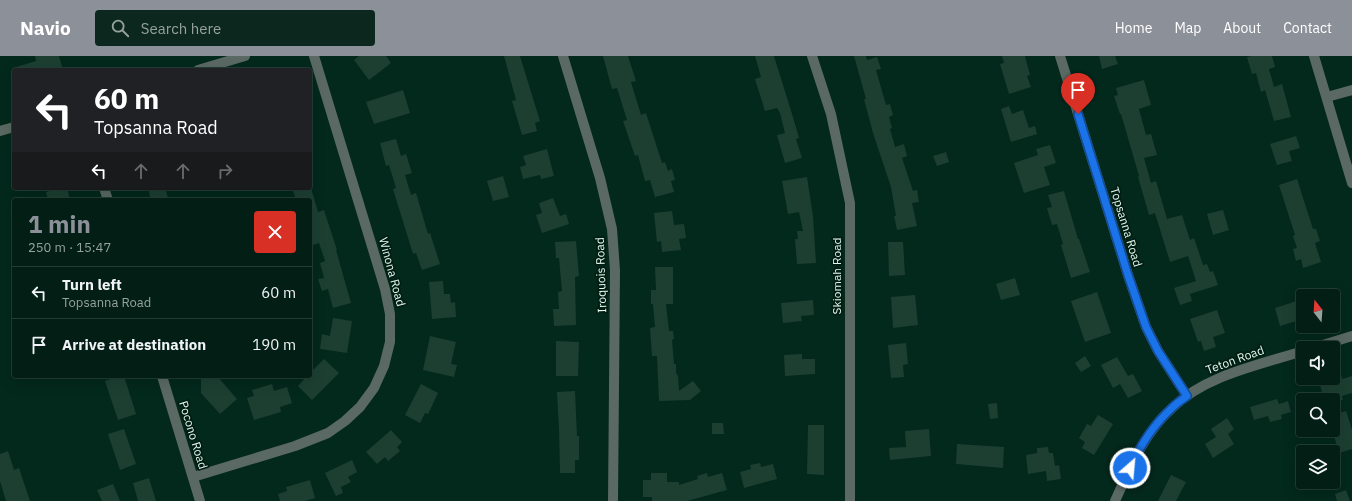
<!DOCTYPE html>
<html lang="en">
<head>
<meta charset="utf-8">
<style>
  :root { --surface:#021e15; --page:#0c271e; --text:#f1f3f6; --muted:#96a2a0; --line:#233c34; --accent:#8c9099 }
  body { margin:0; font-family:"IBM Plex Sans",sans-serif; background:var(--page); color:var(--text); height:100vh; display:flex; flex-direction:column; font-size:15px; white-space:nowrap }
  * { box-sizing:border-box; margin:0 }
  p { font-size:13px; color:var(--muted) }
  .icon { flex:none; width:22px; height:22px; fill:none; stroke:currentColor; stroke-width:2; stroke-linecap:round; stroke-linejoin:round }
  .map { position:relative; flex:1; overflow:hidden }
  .drawer { position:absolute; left:12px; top:142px; width:300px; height:180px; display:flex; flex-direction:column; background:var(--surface); border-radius:4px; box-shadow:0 4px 16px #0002,0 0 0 1px var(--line) }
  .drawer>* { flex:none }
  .banner { position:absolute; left:12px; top:12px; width:300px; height:122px; border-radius:4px; box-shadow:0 4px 16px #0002,0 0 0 1px var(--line); background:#202124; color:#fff; overflow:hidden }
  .needle { width:26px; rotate:343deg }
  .buttons { position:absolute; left:1296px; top:233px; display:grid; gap:8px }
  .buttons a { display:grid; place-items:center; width:44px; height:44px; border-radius:4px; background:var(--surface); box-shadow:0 4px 16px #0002,0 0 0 1px var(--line); font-size:20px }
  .pin { position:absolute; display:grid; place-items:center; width:34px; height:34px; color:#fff; margin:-41px -17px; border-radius:50% 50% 50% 0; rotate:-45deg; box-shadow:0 0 4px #0007 }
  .pin .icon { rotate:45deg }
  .me { position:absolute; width:44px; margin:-22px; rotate:27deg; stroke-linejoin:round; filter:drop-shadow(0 0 3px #0008) }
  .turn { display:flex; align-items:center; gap:14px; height:84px; padding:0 16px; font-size:18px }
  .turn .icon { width:52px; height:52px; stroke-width:2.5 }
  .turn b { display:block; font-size:28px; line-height:34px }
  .lanes { display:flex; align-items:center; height:38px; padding:0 16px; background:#0003; justify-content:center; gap:20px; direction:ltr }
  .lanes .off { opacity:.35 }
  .round { display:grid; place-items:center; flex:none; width:42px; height:42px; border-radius:4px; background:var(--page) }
  .overview { display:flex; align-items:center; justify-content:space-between; height:68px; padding:0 16px }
  h1 { font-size:24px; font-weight:800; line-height:30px; color:var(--accent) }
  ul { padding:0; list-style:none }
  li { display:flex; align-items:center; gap:12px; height:52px; padding:0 16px; border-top:1px solid var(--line) }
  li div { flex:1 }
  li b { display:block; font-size:15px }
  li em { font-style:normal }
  header { display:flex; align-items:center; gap:24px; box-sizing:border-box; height:56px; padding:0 20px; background:var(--accent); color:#fff }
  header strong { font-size:19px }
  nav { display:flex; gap:22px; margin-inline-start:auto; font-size:14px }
  .search { width:280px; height:36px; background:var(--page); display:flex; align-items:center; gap:10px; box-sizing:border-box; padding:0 14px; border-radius:4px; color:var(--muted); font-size:15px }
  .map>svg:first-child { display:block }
  .building { fill:#1c3f32 }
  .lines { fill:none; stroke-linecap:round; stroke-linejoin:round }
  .minor { stroke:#5a6963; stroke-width:10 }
  .route-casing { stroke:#114b97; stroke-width:10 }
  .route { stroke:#1a73e8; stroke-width:7 }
  .labels { text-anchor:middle; stroke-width:3.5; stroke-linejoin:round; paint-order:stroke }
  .street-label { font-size:12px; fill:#e4f7ee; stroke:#001e13 }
</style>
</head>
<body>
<header>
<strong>Navio</strong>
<div class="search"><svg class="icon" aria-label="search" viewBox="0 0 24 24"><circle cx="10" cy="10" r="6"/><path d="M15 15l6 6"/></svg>Search here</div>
<nav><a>Home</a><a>Map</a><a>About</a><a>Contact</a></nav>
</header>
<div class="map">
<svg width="1352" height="445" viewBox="0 0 1352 445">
  <rect width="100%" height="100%" fill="#03281c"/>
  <g class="building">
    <polygon points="35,0 59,0 63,14 14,14 13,12 36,5"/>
    <polygon points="359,0 386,0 391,7 369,24 354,4"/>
    <polygon points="504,0 520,0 540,65 535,67 537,75 522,79 512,45 516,44"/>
    <polygon points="603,0 628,0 636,25 631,26 641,59 646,57 662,107 665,106 668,115 672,113 675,124 671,125 674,136 655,141 650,124 645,125 638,99 635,100 623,65 627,64 617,32 612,33"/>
    <polygon points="755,0 774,0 793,61 799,82 796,83 802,102 785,107 777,79 785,77 780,57 777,52 765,55 755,23 761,21"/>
    <polygon points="854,0 866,0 867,4 877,1 881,13 876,14 886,49 890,48 893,59 889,61 892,72 890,73 895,91 904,88 907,100 902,102 913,135 917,134 919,146 912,147 917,170 897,174 894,160 896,160 891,131 873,77 864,43 866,43"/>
    <polygon points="1002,0 1025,0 1030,19 1027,20 1031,31 1009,38 1000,8 1004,7"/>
    <polygon points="1099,0 1115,0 1118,8 1102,13"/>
    <polygon points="1252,0 1272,0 1275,11 1269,13 1274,31 1282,28 1291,61 1274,65 1265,34 1261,36 1256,17 1252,18 1247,1"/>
    <polygon points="1144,24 1151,49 1139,53 1146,79 1151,78 1157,99 1144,102 1151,127 1156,125 1167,163 1182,159 1190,184 1194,182 1203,209 1207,208 1210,216 1213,215 1218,229 1190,238 1192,245 1180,249 1174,232 1196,225 1188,200 1170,206 1155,157 1149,159 1138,121 1139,120 1121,58 1120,58 1114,40 1118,39 1116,32"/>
    <polygon points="403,34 410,57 374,68 366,46"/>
    <polygon points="1009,50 1012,58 1023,54 1029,72 1035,70 1037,78 1011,86 1001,53"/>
    <polygon points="1296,80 1300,92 1289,95 1292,105 1277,109 1270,88"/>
    <polygon points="396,83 401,100 406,98 412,117 405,119 411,139 416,137 428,178 430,177 440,208 422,214 416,197 413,198 393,133 396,132 389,109 386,110 380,87"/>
    <polygon points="1050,89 1056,107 1044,111 1050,129 1024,137 1014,107 1038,99 1036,93"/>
    <polygon points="547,93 554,120 541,123 540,119 523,123 520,111 526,109 523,100"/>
    <polygon points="946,96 949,106 937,110 933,100"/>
    <polygon points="503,120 509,141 493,145 487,125"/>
    <polygon points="807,121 813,160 816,207 797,208 795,183 798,183 797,175 803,175 799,156 788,158 782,125"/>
    <polygon points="1297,123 1313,173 1316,173 1320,185 1315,187 1321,206 1303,212 1301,203 1296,205 1293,193 1297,192 1293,180 1295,179 1279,129"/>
    <polygon points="61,132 67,132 70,144 48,144 46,136"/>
    <polygon points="148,132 165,132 168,142 160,144 151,144"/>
    <polygon points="292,132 311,132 318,156 324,154 337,194 336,194 351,247 333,252 328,233 322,235 318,223 324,222 320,207 325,205 319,187 310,190 310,144 296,144"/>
    <polygon points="1064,135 1078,183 1079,183 1090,216 1071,222 1061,189 1063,188 1057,168 1052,169 1047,152 1052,151 1048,139"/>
    <polygon points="553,142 560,160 566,158 569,168 542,177 536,159 542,157 539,147"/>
    <polygon points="1223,154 1229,174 1213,179 1207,158"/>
    <polygon points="672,155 674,169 684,168 686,182 679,183 681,194 662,196 661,185 657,186 654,157"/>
    <polygon points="576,185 579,220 575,221 576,269 554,270 553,253 559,253 558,236 562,235 559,202 556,202 555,186"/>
    <polygon points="888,186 903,186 905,219 889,220"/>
    <polygon points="655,211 673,211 673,248 666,248 669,275 673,275 674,283 672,284 674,308 676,308 676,317 678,320 679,335 693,325 701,335 690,344 659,345 657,300 652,300 650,272 655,271 653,248 651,248 651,234 656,234"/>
    <polygon points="1015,222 1020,239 1001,244 996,228"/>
    <polygon points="443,225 444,238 450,238 451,247 455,246 456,261 432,263 429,226"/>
    <polygon points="1097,236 1111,277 1085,286 1071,245"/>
    <polygon points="915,239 918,269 893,272 891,241"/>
    <polygon points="1303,243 1303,263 1280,270 1275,252"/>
    <polygon points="813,244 814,259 801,260 802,265 783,267 781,247"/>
    <polygon points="1217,254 1225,277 1213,281 1216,291 1204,295 1201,285 1198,286 1190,263"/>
    <polygon points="333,262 352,265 347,297 320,293 322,278 330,280"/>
    <polygon points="430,280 456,286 451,308 457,309 454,321 423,314"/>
    <polygon points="556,285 579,286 578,320 556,320"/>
    <polygon points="906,287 908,308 903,309 904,321 891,322 888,289"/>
    <polygon points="802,298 802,303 815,303 815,318 785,320 784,299"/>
    <polygon points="1085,300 1091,310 1081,316 1075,307"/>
    <polygon points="1117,301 1128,320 1133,318 1142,335 1128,342 1120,328 1113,332 1101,309"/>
    <polygon points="324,303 339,317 312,344 298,330 307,320 310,320 310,317"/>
    <polygon points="1341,318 1342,323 1352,320 1352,337 1342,340 1343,344 1324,344 1319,325 1328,322 1333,322 1333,320"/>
    <polygon points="120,320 124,320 136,358 118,364 105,325"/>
    <polygon points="201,320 217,320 237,343 220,358 201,337"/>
    <polygon points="272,328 274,335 287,331 292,347 280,351 281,356 254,364 247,342 254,340 252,334"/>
    <polygon points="421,328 438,337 428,358 425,357 420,367 405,359"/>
    <polygon points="575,335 577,380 579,380 579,404 575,404 575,417 560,417 559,372 557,336"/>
    <polygon points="1277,343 1279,348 1288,345 1291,356 1281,359 1282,363 1270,366 1268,360 1254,364 1250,351"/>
    <polygon points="997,347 998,362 990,363 988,348"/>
    <polygon points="1346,355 1352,374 1352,393 1339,397 1333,376 1333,359"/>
    <polygon points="1098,359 1113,368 1094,399 1082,392 1085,386 1079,382 1087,368 1091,370"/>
    <polygon points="1227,362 1234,373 1228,378 1234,388 1213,402 1205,388 1216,381 1211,373"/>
    <polygon points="712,367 723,367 724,378 712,378"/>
    <polygon points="808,369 824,369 824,419 807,418"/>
    <polygon points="124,373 136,408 120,414 108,378"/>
    <polygon points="929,373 931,400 890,404 889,392 906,391 905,375"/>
    <polygon points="391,374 402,386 397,391 400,395 388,405 385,401 377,408 366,396"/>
    <polygon points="957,388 1004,391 1003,412 956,408"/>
    <polygon points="1048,391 1049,397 1053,397 1055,410 1059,409 1061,423 1047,425 1046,415 1028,418 1026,399 1037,397 1037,392"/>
    <polygon points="8,395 14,414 19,412 30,445 6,445 0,425 0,398"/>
    <polygon points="352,404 357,416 348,421 351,426 341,431 343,437 336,440 325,417"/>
    <polygon points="760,407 761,411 773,408 777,423 744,432 740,416 751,413 750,409"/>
    <polygon points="651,417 667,417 667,426 679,426 679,429 698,423 697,420 707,417 708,421 722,417 727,434 687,445 652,445 652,441 643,441 643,424 651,424"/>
    <polygon points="1171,419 1186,426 1176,445 1158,445"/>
    <polygon points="149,422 156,445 138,445 133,427"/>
    <polygon points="310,424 315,442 305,445 280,445 278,438 287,435 286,431"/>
    <polygon points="113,428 120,445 102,445 97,434"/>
    <polygon points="1346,434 1350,445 1337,445 1335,438"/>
  </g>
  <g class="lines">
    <g class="minor">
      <polyline points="563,0 600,122 612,173 615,214 613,445"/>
      <polyline points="812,0 831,58 850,147 850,445"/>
      <polyline points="1060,0 1128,219 1146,271 1158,295 1187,340"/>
      <polyline points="1314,0 1352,127"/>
      <polyline points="198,14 245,0"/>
      <polyline points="1327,41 1352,34"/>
      <polyline points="0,75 14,71"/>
      <polyline points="104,132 108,144"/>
      <polyline points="1313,292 1352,280"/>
      <polyline points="162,320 200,445"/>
      <polyline points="193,421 295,390 328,377 345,365 360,351 374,332 384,310 390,286 390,258 385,233 314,0"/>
      <path d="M1115,445C1130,412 1144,377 1172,352C1206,319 1259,309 1303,295"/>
    </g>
  </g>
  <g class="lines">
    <defs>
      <path id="route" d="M1078,58L1128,219L1146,271L1158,295L1187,340C1182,344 1176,347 1172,352C1154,368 1140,390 1130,412"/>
    </defs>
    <use href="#route" class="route-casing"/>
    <use href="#route" class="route"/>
  </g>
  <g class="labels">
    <g class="street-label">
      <text transform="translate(1126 171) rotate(73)" y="4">Topsanna Road</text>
      <text transform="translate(392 216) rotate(75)" y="4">Winona Road</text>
      <text transform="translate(601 219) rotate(-92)" y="4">Iroquois Road</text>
      <text transform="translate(837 220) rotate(-90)" y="4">Skiomah Road</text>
      <text transform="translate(1235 304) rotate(-20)" y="4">Teton Road</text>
      <text transform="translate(193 379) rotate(73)" y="4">Pocono Road</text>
    </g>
  </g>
</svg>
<div class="buttons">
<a><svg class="needle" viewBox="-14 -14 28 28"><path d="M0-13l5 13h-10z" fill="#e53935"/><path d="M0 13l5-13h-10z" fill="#96a2a0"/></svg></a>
<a><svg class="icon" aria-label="sound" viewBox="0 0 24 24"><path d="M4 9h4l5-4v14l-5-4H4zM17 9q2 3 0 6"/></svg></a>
<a><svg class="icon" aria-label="search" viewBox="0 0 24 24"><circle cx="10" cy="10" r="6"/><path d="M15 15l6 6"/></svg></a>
<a><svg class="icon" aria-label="layers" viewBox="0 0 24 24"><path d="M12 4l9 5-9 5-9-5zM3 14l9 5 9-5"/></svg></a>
</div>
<div class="pin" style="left:1078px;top:58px;background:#d93025"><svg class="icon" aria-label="arrive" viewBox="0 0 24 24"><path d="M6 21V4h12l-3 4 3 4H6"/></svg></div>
<svg class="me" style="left:1130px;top:412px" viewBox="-20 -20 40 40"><circle r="17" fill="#1a73e8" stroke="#fff" stroke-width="3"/><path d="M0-11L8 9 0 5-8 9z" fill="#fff"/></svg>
<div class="banner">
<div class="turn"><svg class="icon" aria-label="left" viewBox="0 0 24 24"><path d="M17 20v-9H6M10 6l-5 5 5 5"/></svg><div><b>60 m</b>Topsanna Road</div></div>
<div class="lanes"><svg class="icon" aria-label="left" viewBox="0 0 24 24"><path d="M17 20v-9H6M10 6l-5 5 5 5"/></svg><svg class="icon off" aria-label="ahead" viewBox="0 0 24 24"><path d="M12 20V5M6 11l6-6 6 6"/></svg><svg class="icon off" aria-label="ahead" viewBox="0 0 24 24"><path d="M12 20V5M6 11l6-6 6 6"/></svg><svg class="icon off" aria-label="right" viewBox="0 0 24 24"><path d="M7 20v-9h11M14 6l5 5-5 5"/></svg></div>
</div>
<section class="drawer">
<div class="overview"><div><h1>1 min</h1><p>250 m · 15:47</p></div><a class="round" style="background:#d93025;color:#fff"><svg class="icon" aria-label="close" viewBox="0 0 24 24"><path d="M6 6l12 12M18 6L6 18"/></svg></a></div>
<ul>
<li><svg class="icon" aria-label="left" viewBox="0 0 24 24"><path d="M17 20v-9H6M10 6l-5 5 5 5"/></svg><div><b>Turn left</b><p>Topsanna Road</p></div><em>60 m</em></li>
<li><svg class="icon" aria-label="arrive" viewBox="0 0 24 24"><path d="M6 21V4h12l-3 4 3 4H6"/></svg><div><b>Arrive at destination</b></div><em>190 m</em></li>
</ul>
</section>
</div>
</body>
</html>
